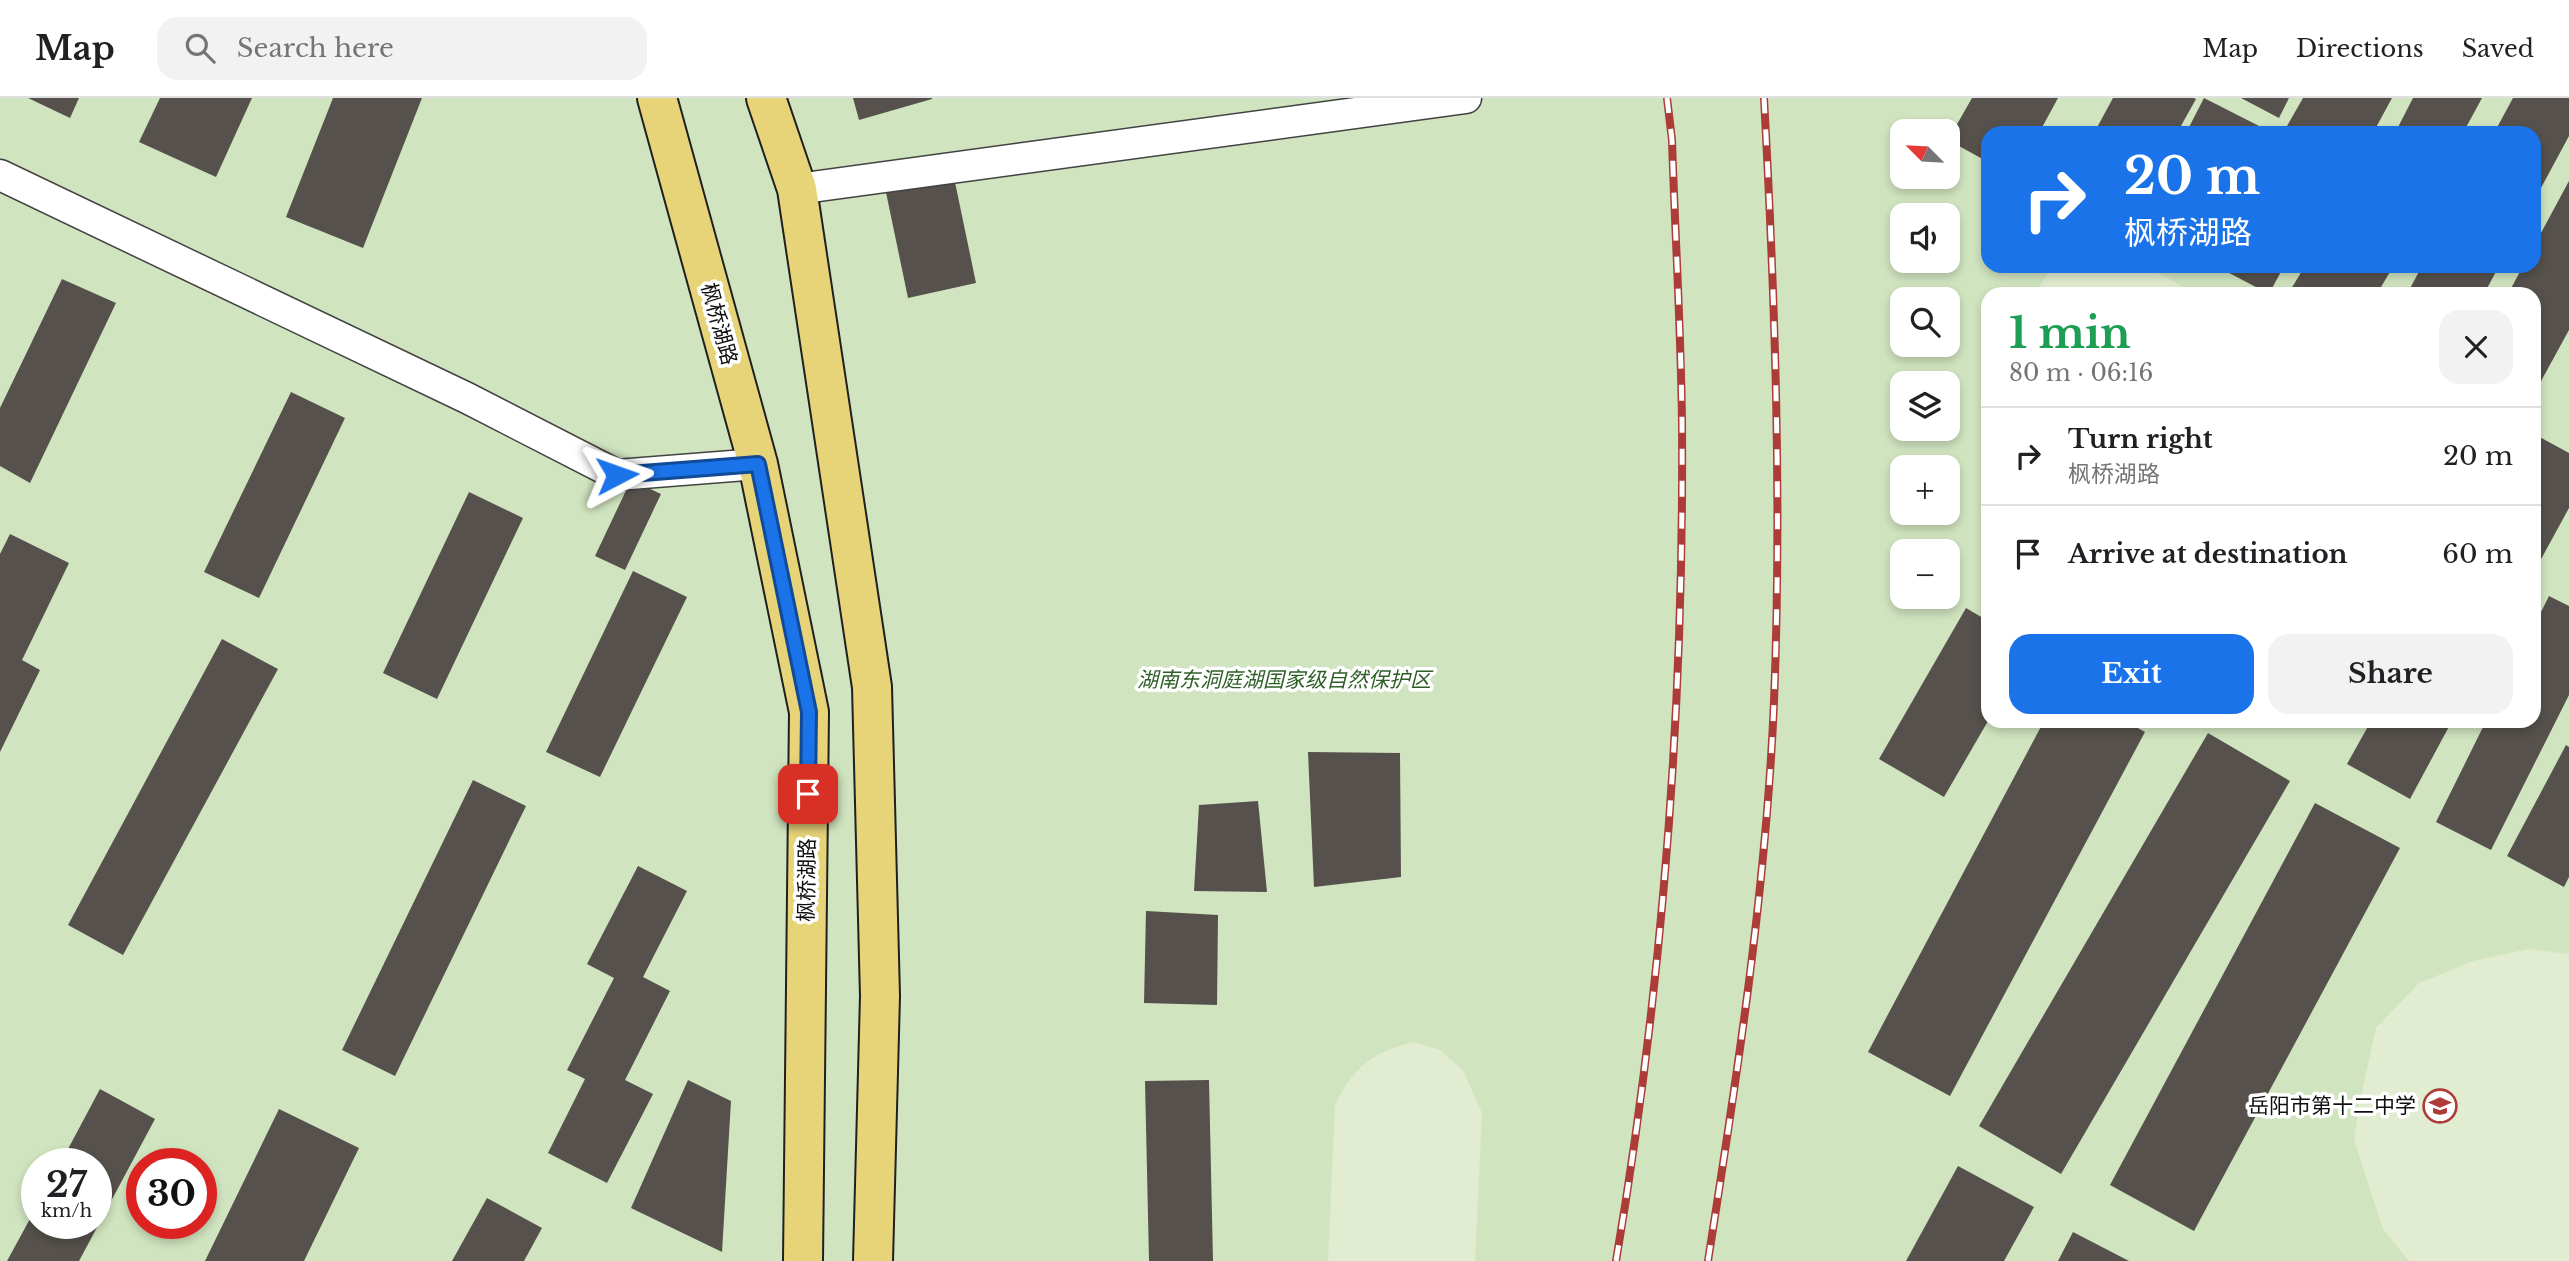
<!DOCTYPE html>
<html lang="en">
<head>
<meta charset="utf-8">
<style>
  :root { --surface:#fff; --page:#f2f2f2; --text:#202124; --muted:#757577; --line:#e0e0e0; --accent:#1a73e8 }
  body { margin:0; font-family:"Libre Baskerville","Noto Sans SC",serif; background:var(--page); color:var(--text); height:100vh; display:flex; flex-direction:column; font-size:26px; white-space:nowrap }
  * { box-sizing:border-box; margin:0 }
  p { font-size:23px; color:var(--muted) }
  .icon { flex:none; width:38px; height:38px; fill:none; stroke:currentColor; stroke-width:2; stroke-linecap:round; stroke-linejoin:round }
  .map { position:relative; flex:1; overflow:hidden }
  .sheet { position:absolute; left:1981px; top:189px; width:560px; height:441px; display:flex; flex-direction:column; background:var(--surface); border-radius:21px; box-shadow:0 4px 10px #0003 }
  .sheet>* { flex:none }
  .top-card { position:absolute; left:1981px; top:28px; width:560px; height:147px; border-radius:21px; box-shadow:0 4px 10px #0003; background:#1a73e8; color:#fff; overflow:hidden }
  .needle { width:46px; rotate:294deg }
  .tools { position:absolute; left:1890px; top:21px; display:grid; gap:14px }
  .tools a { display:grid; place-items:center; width:70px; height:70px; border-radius:14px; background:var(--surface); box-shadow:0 4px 10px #0003; font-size:35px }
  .speed { position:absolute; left:21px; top:1050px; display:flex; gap:14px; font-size:35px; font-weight:700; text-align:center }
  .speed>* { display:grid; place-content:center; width:91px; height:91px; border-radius:50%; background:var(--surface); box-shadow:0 4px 10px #0003; line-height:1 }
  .speed small { font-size:18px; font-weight:400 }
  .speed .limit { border:10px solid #d22; background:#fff; color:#111 }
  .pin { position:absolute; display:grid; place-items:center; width:60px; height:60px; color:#fff; margin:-30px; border-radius:14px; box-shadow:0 4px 10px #0006 }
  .me { position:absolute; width:77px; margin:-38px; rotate:86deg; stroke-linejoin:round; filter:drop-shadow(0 0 5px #0008) }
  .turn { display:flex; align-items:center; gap:24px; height:147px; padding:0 28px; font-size:32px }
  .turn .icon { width:91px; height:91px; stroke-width:2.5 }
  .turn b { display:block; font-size:49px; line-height:60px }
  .round { display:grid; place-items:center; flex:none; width:74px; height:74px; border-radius:21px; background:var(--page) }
  .headline { display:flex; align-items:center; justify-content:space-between; height:119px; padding:0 28px }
  h1 { font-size:42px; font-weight:800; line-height:52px; color:#1e9e55 }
  .action { display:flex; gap:14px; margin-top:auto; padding:14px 28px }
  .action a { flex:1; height:80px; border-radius:21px; background:var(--accent); color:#fff; font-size:28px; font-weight:800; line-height:80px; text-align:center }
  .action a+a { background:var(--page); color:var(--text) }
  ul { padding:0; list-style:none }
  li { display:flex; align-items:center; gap:21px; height:98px; padding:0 28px; border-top:2px solid var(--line) }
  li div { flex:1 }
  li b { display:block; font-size:26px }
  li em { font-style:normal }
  header { display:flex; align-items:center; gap:42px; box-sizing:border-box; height:98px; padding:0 35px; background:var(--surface); border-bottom:2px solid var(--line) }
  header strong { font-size:33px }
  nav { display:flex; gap:38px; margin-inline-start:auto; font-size:24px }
  .search { width:490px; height:63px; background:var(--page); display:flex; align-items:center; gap:18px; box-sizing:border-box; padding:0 24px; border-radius:21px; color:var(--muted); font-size:26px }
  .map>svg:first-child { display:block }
  .green { fill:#d0e4bf; fill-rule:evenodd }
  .pitch { fill:#e1ecd0 }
  .building { fill:#56514c }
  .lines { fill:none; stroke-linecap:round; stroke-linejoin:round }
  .minor-casing { stroke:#424242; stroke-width:33 }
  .primary-casing { stroke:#202020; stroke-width:42 }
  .minor { stroke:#fff; stroke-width:30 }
  .primary { stroke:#e7d479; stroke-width:38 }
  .rail-casing { stroke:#ad3b38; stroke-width:8 }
  .rail { stroke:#fff; stroke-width:5; stroke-dasharray:16; stroke-linecap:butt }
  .route-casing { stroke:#114b97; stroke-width:18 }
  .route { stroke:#1a73e8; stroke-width:12 }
  .labels { text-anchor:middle; stroke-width:7; stroke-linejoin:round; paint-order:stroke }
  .street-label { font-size:21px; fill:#0f0f0f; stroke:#fff }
  .park-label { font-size:21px; font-style:italic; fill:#2e5f27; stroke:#fff }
  .poi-label { font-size:21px; fill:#0f0f0f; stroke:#fff; text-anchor:end }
</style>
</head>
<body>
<header>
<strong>Map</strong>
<div class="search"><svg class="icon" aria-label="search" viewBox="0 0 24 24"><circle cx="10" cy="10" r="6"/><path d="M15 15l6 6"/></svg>Search here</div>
<nav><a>Map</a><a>Directions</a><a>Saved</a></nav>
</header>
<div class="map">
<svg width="2569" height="1163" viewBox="0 0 2569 1163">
  <rect width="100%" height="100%" fill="#fdfcf2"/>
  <path class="green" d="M0,0H2569V1163H0ZM1902,33H1948V79H1902ZM1988,35H2534V168H1988ZM1902,117H1948V163H1902ZM1988,196H2534V623H1988ZM1902,201H1948V247H1902ZM1902,285H1948V331H1902ZM1902,369H1948V415H1902ZM1902,453H1948V499H1902ZM37,1066H96V1125H37ZM142,1066H201V1125H142Z"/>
  <g class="pitch">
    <polygon points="2052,168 2148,168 2194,196 2035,196"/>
    <polygon points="2528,851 2569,856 2569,1163 2409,1163 2383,1131 2354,1042 2359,1007 2376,930 2419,885 2473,863"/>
    <path d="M1414,944L1440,952L1463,972L1482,1015L1475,1163H1328L1335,1008C1351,970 1374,953 1414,944Z"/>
  </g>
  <g class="building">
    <polygon points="28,0 79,0 70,20"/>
    <polygon points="160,0 252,0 216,79 139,44"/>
    <polygon points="333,0 422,0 363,150 286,119"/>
    <polygon points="853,0 932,0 932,1 859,22"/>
    <polygon points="1972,0 2058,0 2039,35 1988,35 1988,64 1948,42"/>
    <polygon points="2113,0 2194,0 2196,1 2177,35 2094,35"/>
    <polygon points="2204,0 2263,30 2260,35 2186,35"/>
    <polygon points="2241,0 2289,0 2279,20"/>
    <polygon points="2303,0 2392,0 2373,35 2283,35"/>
    <polygon points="2413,0 2482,0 2463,35 2395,35"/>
    <polygon points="2513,0 2569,0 2569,38 2534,103 2534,35 2494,35"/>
    <polygon points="951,65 976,185 908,200 883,80"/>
    <polygon points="2569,83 2569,232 2534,296 2534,196 2508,196 2523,168 2534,168 2534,148"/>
    <polygon points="2216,168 2284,168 2269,196"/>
    <polygon points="2305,168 2384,168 2391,172 2377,196 2288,196"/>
    <polygon points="2422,168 2499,168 2484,196 2407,196"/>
    <polygon points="62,181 116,205 30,385 0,368 0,310"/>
    <polygon points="291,294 345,320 259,500 204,474"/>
    <polygon points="2534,336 2569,355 2569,410 2534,474"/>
    <polygon points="631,382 661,396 625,472 595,458"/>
    <polygon points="469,394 523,420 437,601 383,575"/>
    <polygon points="10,436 69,465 22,562 40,572 0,654 0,456"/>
    <polygon points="633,473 687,499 600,679 546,654"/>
    <polygon points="2549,498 2569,508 2569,597 2491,752 2436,724 2486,623 2534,623 2534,528"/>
    <polygon points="1966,510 1988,523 1988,623 1944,699 1879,661"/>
    <polygon points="222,541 278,571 123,857 68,827"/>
    <polygon points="2044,623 2125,623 2145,634 1950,998 1868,954"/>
    <polygon points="2371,623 2452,623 2410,701 2347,666"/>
    <polygon points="2208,635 2290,683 2061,1076 1979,1028"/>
    <polygon points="2566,647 2569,649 2569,779 2564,789 2507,758"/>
    <polygon points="1308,654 1400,655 1401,779 1314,789"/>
    <polygon points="473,682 526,708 395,978 342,952"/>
    <polygon points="1258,703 1267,794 1194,793 1199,707"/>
    <polygon points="2315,705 2400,750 2194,1133 2110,1087"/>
    <polygon points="638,768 687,793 643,879 670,893 625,982 653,996 607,1085 548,1055 585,981 567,972 614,880 587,866"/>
    <polygon points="1146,813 1218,817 1217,907 1144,905"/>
    <polygon points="688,982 731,1003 722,1154 631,1110"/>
    <polygon points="1209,982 1213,1163 1149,1163 1145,983"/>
    <polygon points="100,991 155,1021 79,1163 7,1163 37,1108 37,1125 96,1125 96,1066 60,1066"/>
    <polygon points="279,1011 359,1050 304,1163 205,1163"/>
    <polygon points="1958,1068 2034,1109 2004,1163 1906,1163"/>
    <polygon points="487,1100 542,1130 524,1163 452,1163"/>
    <polygon points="2073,1134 2129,1163 2058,1163"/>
  </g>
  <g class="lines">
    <defs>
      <g id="minor">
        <polyline points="0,77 467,300 617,377 758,366"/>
        <polyline points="797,91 1466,0"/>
      </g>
      <g id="primary">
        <polyline points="657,0 758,366 809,614 803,1163"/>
        <polyline points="766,0 797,91 872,589 880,898 873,1163"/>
      </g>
    </defs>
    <use href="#minor" class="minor-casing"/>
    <use href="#primary" class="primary-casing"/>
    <use href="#minor" class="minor"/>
    <use href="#primary" class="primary"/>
    <defs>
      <g id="rail">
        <path d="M1616,1163C1663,886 1684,605 1682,325C1681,231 1675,136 1672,42L1667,0"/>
        <path d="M1708,1163C1737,978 1766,792 1774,604C1782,402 1775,201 1764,0"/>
      </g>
    </defs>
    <use href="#rail" class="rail-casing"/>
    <use href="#rail" class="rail"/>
  </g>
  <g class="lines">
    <defs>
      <polyline id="route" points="617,377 758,366 809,614 808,696"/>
    </defs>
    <use href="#route" class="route-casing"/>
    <use href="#route" class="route"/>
  </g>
  <defs>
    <symbol id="school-ring" viewBox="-11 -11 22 22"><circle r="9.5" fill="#fff" stroke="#ad3b38" stroke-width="1.5"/><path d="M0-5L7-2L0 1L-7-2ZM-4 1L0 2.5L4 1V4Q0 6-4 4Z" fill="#ad3b38"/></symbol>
  </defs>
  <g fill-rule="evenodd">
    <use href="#school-ring" x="2421" y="989" width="38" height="38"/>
  </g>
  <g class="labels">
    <g class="street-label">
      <text transform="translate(719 226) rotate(75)" y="7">枫桥湖路</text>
      <text transform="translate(807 782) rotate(-89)" y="7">枫桥湖路</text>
    </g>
    <g class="park-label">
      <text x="1284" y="589">湖南东洞庭湖国家级自然保护区</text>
    </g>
    <g class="poi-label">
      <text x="2416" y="1015">岳阳市第十二中学</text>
    </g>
  </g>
</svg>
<div class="tools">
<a><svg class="needle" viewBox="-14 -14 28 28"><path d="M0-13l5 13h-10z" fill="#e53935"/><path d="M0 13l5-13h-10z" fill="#757577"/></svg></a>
<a><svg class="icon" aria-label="sound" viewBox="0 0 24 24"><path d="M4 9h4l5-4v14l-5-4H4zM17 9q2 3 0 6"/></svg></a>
<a><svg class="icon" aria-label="search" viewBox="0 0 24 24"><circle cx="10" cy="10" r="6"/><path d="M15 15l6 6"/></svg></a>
<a><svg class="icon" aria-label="layers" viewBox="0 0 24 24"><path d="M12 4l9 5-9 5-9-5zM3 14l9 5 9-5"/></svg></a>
<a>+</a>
<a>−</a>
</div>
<div class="speed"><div>27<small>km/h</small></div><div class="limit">30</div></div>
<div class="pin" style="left:808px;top:696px;background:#d93025"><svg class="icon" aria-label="arrive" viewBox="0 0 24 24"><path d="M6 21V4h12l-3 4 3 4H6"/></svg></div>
<svg class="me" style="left:617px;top:377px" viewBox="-20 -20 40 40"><path d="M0-17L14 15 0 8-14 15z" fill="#1a73e8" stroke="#fff" stroke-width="4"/></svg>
<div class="top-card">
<div class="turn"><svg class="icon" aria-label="right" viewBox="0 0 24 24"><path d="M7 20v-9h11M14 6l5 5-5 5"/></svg><div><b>20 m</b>枫桥湖路</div></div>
</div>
<section class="sheet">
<div class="headline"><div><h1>1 min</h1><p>80 m · 06:16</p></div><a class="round"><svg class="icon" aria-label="close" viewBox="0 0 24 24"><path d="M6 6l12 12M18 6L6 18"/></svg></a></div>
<ul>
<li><svg class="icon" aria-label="right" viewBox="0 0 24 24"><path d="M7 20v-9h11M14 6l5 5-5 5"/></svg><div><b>Turn right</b><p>枫桥湖路</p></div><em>20 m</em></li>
<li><svg class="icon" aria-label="arrive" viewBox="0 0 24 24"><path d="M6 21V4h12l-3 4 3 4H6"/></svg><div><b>Arrive at destination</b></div><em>60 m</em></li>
</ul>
<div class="action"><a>Exit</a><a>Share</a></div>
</section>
</div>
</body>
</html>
